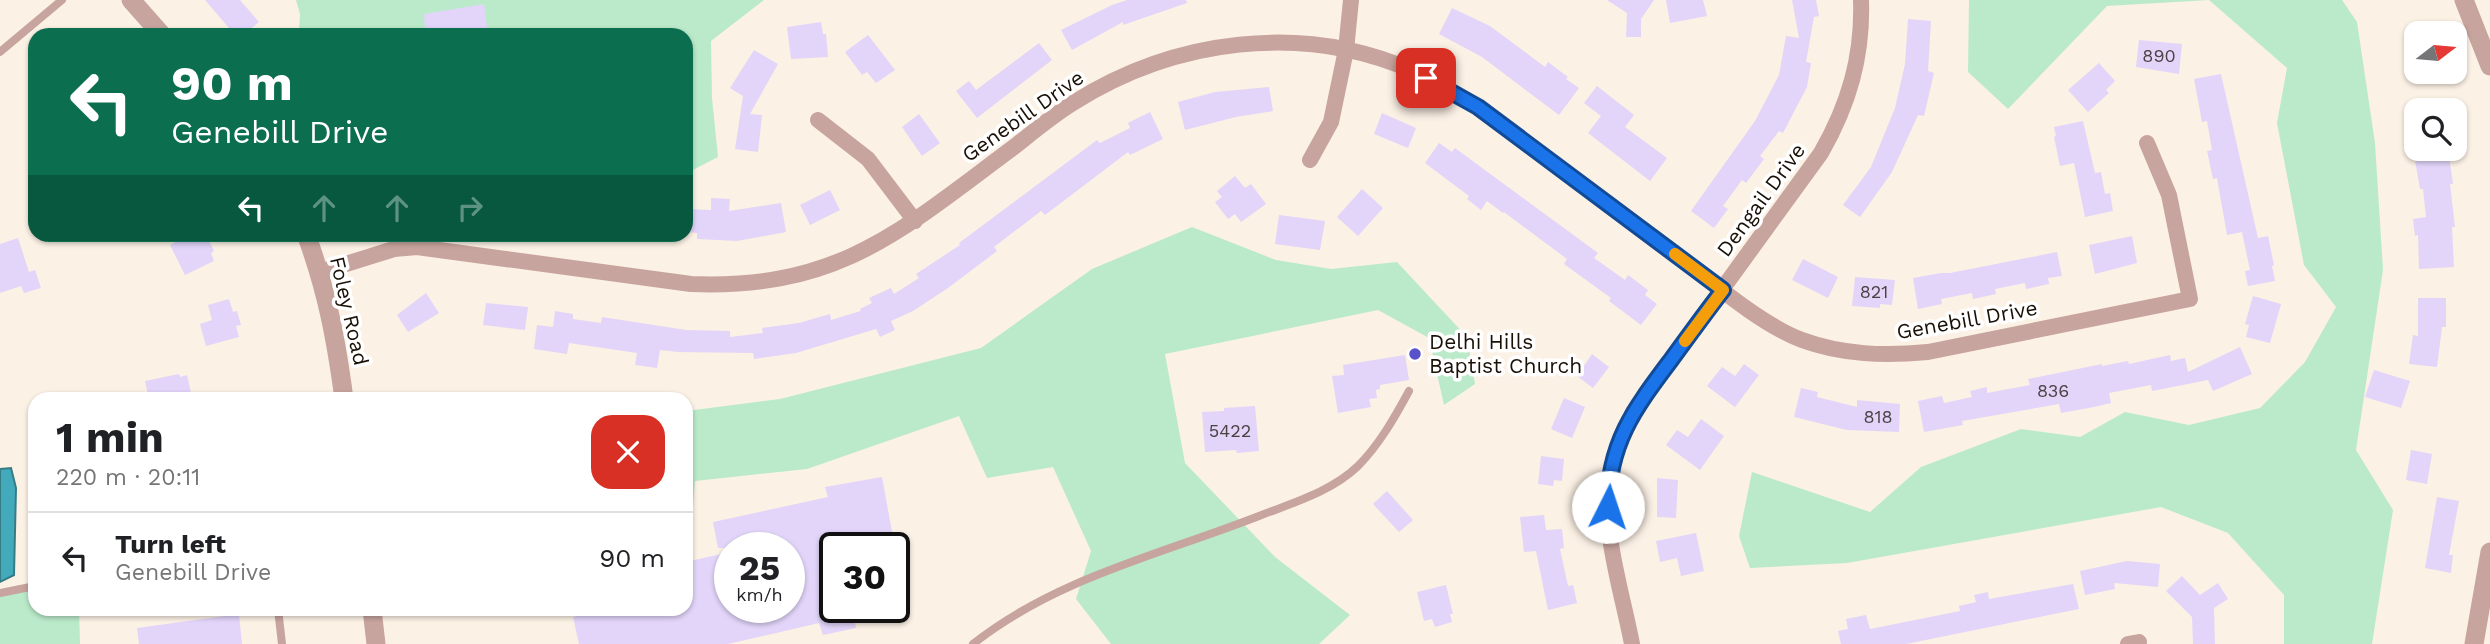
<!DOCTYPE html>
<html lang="en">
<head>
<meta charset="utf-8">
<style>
  :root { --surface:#fff; --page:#f2f2f2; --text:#202124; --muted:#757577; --line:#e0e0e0 }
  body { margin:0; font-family:"Work Sans",sans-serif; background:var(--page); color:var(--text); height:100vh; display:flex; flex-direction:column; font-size:26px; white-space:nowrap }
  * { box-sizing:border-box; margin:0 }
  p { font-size:23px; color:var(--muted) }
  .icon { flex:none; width:38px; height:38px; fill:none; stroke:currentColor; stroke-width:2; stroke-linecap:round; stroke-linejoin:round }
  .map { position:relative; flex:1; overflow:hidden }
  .details { position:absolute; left:28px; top:392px; width:665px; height:224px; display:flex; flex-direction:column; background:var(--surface); border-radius:21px; box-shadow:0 2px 5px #0004 }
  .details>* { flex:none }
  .banner { position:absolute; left:28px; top:28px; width:665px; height:214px; border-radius:21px; box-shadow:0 2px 5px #0004; background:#0b6e4f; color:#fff; overflow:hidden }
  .needle { width:46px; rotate:74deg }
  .tools { position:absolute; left:2404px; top:21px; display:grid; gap:14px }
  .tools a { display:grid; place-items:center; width:63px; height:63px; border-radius:14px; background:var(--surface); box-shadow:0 2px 5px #0004; font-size:35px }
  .speed { position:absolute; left:714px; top:532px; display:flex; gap:14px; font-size:35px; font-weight:700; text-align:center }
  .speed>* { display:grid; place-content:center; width:91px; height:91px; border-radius:50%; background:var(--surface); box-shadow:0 2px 5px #0004; line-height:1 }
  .speed small { font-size:18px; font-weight:400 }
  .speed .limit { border:4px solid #111; border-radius:10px; background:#fff; color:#111 }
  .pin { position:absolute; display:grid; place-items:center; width:60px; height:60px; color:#fff; margin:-30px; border-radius:14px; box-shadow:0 4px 10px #0006 }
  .me { position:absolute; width:77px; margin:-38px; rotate:4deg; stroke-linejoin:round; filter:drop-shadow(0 0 5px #0008) }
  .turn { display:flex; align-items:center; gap:24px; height:147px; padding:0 28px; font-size:32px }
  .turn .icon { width:91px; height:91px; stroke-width:2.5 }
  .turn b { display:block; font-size:49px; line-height:60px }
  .lanes { display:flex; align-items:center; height:66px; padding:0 28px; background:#0003; justify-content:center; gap:35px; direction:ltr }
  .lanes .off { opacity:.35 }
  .round { display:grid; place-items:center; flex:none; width:74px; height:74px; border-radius:21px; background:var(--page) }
  .summary { display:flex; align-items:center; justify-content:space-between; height:119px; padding:0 28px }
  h1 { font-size:42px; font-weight:700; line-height:52px }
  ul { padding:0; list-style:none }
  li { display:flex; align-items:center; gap:21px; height:91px; padding:0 28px; border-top:2px solid var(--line) }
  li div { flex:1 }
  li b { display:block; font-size:26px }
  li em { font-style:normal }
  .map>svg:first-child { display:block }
  .green { fill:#baeaca }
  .water { fill:#43aabc; stroke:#367c85; stroke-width:2 }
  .building { fill:#e2d5f9 }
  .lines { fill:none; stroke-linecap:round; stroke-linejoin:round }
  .service { stroke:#c8a49e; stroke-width:8 }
  .minor { stroke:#c8a49e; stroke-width:16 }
  .tertiary { stroke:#c8a49e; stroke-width:19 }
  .route-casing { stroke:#114b97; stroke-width:18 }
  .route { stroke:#1a73e8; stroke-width:12 }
  .slow { stroke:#f59e0b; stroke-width:12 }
  .poi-dot { fill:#5951c9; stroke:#fff; stroke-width:2.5 }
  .labels { text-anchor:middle; stroke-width:7; stroke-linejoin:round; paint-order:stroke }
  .number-label { font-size:18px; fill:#4b4143 }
  .street-label { font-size:21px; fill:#191006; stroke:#fff }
  .poi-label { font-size:21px; fill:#191006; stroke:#fff; text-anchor:start }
</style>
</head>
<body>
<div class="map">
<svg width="2490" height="644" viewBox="0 0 2490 644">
  <rect width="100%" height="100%" fill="#fcf1e5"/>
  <g class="green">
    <polygon points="296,0 764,0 711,41 712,98 718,157 689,172 686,171 686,35 299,35 300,14"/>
    <polygon points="1969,0 2342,0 2357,22 2375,143 2383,270 2356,450 2393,510 2372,644 2284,644 2284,595 2228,533 2161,507 1847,563 1750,568 1739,536 1752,472 1870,512 1921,467 2021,429 2080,437 2125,412 2189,425 2260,408 2305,362 2336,307 2304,265 2277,123 2287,68 2209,0 2107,6 2008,109 1968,72"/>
    <polygon points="1192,227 1276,260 1331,269 1397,262 1467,337 1475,384 1444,405 1429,338 1378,310 1165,354 1185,463 1275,557 1350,615 1319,644 1111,644 1076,599 1091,551 1053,467 987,478 959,416 807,469 695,481 692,519 686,521 686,411 780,399 981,348 1092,269"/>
    <polygon points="35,586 35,609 79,609 80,644 0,644 0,593"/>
  </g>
  <polygon class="water" points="11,468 16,488 14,575 0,582 0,469"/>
  <g class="building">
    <polygon points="205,0 240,0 259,22 243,35 235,35"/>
    <polygon points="1127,0 1186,0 1187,3 1123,25 1123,22 1072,50 1061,30 1112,5"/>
    <polygon points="1607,0 1654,0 1641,19 1641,37 1626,37 1627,13"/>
    <polygon points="1666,0 1703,0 1707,16 1670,23"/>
    <polygon points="1792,0 1816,0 1819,16 1814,17 1806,62 1811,63 1807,87 1783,133 1779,131 1760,156 1764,159 1746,183 1742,180 1723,206 1728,209 1714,228 1691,211 1755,121 1779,75 1786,36 1799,38"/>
    <polygon points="484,4 488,35 466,35 466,29 438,33 437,29 425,30 424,14"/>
    <polygon points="1452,8 1490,26 1545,67 1548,62 1568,77 1566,79 1579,88 1559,115 1482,57 1439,34"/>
    <polygon points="1908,19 1931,21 1928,71 1934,73 1924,116 1918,115 1892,172 1860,217 1843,205 1871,167 1895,108 1905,64"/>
    <polygon points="821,22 823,34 826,34 828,57 791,59 787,27"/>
    <polygon points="868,35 895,70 876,83 867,72 862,75 845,52"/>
    <polygon points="2139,40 2182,44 2179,74 2136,67"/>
    <polygon points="1039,43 1052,60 977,118 956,91 969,81 976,90"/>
    <polygon points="754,50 778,64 750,114 762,115 758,152 735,149 743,96 730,88"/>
    <polygon points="2099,63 2115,81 2106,90 2109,93 2088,112 2068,90"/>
    <polygon points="2221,74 2258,238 2268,236 2274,265 2272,266 2275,281 2248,286 2245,271 2250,270 2242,232 2227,235 2217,178 2213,179 2207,151 2212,150 2207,121 2202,122 2194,79"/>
    <polygon points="1597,86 1634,115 1625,127 1667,158 1650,181 1588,133 1601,116 1584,103"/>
    <polygon points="1269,87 1273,111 1236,117 1185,130 1178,102 1215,92"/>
    <polygon points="1150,112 1163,139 1130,155 1128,152 1045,215 1041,211 994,247 997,251 948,288 913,311 891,321 895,330 880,337 876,329 796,353 754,359 753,353 678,352 660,350 657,368 635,365 637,353 569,343 567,354 534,349 537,325 553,327 555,311 573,314 573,319 601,323 602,317 686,330 730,331 730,337 763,333 762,328 799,323 830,314 831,320 861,311 860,309 872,303 869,298 891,288 894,294 919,278 916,274 960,245 959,243 1097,140 1100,143 1130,128 1128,123"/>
    <polygon points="1382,113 1416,128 1408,148 1374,134"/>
    <polygon points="919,114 940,143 922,156 902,127"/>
    <polygon points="2083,121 2095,173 2101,172 2105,194 2110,193 2113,211 2085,217 2074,163 2060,166 2054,137 2056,136 2054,127"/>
    <polygon points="1439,143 1452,152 1455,148 1598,253 1594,258 1625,280 1628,275 1648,290 1645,295 1657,304 1641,325 1609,301 1611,298 1564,264 1567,259 1504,212 1503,213 1487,201 1481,210 1467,199 1469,196 1425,163"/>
    <polygon points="2413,149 2448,149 2453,184 2450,184 2455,227 2452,227 2454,267 2419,269 2418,235 2415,236 2413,219 2426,217 2423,189 2420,189"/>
    <polygon points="1235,176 1245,188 1251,184 1266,204 1241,222 1235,214 1228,219 1215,202 1222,197 1217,191"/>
    <polygon points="1362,189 1383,208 1358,236 1337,217"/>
    <polygon points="830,190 840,210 810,225 800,205"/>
    <polygon points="711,198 730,199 729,211 781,203 786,232 737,241 697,239 697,233 686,232 686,209 711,210"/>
    <polygon points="1279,215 1325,221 1320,250 1275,244"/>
    <polygon points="179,234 206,234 214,251 211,253 214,261 185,275 170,245 181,239"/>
    <polygon points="2132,236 2137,263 2095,274 2089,245"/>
    <polygon points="18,238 29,272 35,270 41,288 24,293 21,286 0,293 0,244"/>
    <polygon points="2057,252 2062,276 2048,278 2049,284 2026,289 2025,283 1995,289 1996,294 1973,299 1972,293 1941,299 1942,304 1918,309 1913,278 1941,273 1950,273"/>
    <polygon points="1803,259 1838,277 1828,298 1792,280"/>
    <polygon points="1855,277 1895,280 1892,305 1880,304 1880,308 1852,306"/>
    <polygon points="426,293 439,313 408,332 397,315"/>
    <polygon points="2253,296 2281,304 2270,343 2246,337 2249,325 2245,324"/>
    <polygon points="2418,298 2446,298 2446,327 2442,327 2437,367 2409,364 2413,335 2418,336"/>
    <polygon points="229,299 233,312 237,311 241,325 236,326 239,337 206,346 200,324 212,320 208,305"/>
    <polygon points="486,303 528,307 525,330 483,325"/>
    <polygon points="2240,347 2252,374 2213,391 2208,380 2152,391 2151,385 2109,393 2111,403 2094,407 2061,413 2059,404 1962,421 1963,425 1924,432 1918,401 1942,396 1944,403 1972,397 1970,391 1987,387 1987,393 2030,385 2028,379 2102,364 2102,366 2128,361 2129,364 2170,355 2171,361 2185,358 2188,372"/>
    <polygon points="1592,354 1609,367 1593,388 1577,376"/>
    <polygon points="1405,355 1409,380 1380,385 1380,389 1376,390 1377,398 1369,399 1371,407 1338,413 1332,376 1344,375 1343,365"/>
    <polygon points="1744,364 1759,375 1735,407 1707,386 1722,367 1735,376"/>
    <polygon points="2374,370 2410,381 2401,408 2365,397"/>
    <polygon points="179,374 180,377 187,375 191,393 183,395 184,399 149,399 145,381"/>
    <polygon points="1801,388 1818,392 1817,397 1857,407 1857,400 1900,404 1899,432 1847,430 1794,417"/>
    <polygon points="1564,398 1585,407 1572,438 1551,429"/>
    <polygon points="1255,406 1259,451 1237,453 1236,450 1205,452 1202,412 1224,411 1224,408"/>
    <polygon points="1701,419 1724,436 1700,470 1666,445 1677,430 1688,437"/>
    <polygon points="2411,450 2432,454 2427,484 2406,480"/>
    <polygon points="1541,456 1564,459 1562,481 1554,480 1553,486 1538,484"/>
    <polygon points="882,477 895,548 835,548 835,607 852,607 856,628 823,635 819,623 728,644 579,644 573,617 601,609 686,609 686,562 730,552 730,607 789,607 789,548 718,548 713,522 828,497 825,487"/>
    <polygon points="1657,478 1678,480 1676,518 1657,517"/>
    <polygon points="1387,491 1413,520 1399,532 1373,504"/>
    <polygon points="2437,497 2459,501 2449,555 2453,555 2451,573 2425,568"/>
    <polygon points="1544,515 1546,530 1562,529 1564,548 1560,549 1568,586 1573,585 1577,603 1548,610 1536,551 1524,552 1520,517"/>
    <polygon points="1696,533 1704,571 1681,576 1677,558 1660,562 1656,541"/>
    <polygon points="2127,561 2160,564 2158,587 2114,583 2115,589 2085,595 2080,571"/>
    <polygon points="2182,576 2200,595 2218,583 2228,599 2214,608 2215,644 2193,644 2192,617 2166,591"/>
    <polygon points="2073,584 2079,609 1906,644 1841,644 1838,631 1848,629 1846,619 1866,615 1870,629 1960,611 1959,606 1976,602 1974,595 1988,592 1989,599"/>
    <polygon points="1446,585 1453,614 1450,614 1452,622 1435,627 1432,619 1424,621 1417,592"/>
    <polygon points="239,614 242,644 139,644 137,628"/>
  </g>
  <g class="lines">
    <g class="service">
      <polyline points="0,52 62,0"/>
      <polyline points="0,593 35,586"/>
      <polyline points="278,609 282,644"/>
      <path d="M973,644C1056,578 1162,554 1259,516C1292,503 1331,492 1358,466C1379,445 1395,417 1409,391"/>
    </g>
    <g class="minor">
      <polyline points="818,120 868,159 915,221"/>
      <polyline points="1310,160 1331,122 1346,50 1351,0"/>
      <path d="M320,272L394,249L417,247L691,284C839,290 902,230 1014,147C1033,132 1052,116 1073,103C1174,39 1302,22 1413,71C1436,81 1457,94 1478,107C1546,158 1614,209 1683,260C1715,285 1764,326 1802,340C1843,355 1885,356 1928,352L2190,299L2169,195L2147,143"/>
      <path d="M1632,644C1623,597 1604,537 1608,489C1611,461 1621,437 1633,412L1821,153C1849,104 1863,56 1861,0"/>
      <polyline points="2128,644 2139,642"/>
    </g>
    <g class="tertiary">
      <polyline points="131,0 162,35"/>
      <polyline points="2464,0 2490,66"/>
      <path d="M306,234C327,291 336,339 344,399"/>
      <polyline points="372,609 376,644"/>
      <polyline points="2474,644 2490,552"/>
    </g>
  </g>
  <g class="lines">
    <defs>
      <path id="route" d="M1426,78L1478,107L1723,290C1705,313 1688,337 1671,360C1635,408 1608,443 1608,507"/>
    </defs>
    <use href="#route" class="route-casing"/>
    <use href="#route" class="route"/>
    <polyline class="slow" points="1675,254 1723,290 1685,341"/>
  </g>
  <circle class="poi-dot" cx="1415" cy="354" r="7"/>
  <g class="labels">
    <g class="number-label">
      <text x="2159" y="62">890</text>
      <text x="1874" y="298">821</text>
      <text x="2053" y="397">836</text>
      <text x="1878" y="423">818</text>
      <text x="1230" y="437">5422</text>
    </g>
    <g class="street-label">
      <text transform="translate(1023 116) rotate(-35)" y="7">Genebill Drive</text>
      <text transform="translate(1761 200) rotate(-54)" y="7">Dengail Drive</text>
      <text transform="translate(349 311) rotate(77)" y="7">Foley Road</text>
      <text transform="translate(1967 320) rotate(-10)" y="7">Genebill Drive</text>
    </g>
    <g class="poi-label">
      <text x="1429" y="349">Delhi Hills<tspan x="1429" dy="24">Baptist Church</tspan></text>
    </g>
  </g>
</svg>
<div class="tools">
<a><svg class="needle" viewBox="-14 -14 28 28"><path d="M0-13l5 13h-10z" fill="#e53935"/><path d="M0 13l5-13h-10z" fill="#757577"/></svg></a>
<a><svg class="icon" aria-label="search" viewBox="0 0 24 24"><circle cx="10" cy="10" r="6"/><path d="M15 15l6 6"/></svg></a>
</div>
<div class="speed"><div>25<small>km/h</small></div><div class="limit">30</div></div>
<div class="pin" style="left:1426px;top:78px;background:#d93025"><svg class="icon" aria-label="arrive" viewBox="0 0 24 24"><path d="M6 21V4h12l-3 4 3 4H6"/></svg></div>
<svg class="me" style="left:1608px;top:507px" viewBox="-20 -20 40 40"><circle r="19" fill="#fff"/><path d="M0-13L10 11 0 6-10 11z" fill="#1a73e8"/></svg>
<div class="banner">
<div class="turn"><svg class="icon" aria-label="left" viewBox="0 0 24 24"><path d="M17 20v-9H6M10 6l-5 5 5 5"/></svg><div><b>90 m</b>Genebill Drive</div></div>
<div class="lanes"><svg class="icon" aria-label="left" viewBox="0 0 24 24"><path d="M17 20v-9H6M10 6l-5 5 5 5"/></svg><svg class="icon off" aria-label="ahead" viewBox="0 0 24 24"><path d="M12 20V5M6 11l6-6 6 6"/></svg><svg class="icon off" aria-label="ahead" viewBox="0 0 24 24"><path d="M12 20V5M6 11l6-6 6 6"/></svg><svg class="icon off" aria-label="right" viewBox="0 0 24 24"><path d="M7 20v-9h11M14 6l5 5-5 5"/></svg></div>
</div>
<section class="details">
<div class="summary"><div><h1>1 min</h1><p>220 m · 20:11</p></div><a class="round" style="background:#d93025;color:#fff"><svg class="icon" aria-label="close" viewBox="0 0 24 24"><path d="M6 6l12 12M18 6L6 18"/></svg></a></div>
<ul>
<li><svg class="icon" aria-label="left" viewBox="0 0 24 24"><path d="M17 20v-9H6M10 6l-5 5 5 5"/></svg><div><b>Turn left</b><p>Genebill Drive</p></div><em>90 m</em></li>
</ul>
</section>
</div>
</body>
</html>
